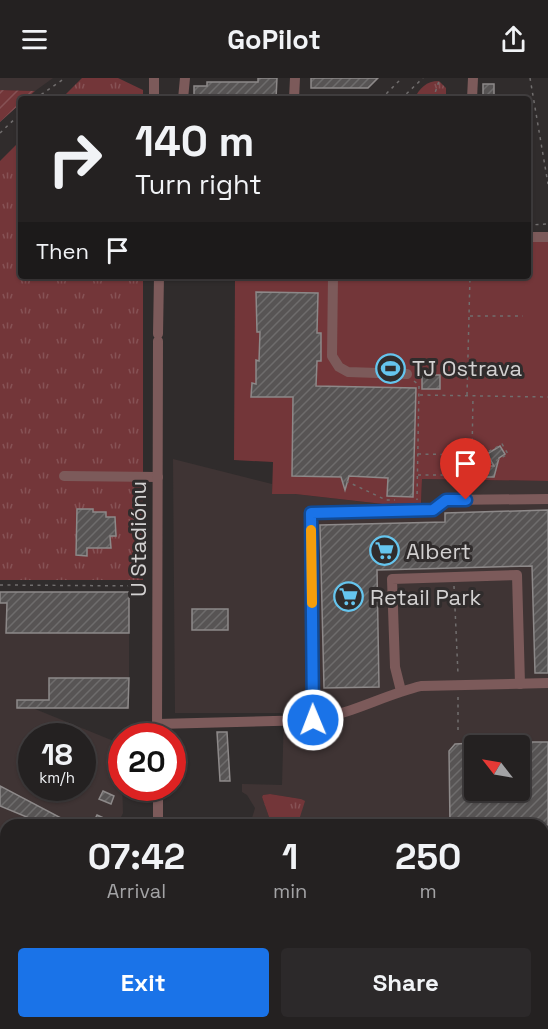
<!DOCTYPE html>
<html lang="en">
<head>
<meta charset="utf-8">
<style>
  :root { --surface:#242121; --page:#2c292a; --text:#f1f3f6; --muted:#a3a3a5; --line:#413e3f; --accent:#1a73e8 }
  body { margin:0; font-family:"Space Grotesk",sans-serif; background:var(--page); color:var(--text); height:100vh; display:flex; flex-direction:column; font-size:22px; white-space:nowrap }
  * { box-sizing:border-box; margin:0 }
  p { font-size:20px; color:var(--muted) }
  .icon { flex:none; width:33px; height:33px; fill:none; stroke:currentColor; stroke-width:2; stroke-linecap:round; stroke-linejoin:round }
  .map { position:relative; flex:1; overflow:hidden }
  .panel { position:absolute; left:0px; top:741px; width:549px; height:210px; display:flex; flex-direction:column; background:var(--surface); border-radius:18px 18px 0 0; box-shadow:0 2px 4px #0004,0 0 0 2px var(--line) }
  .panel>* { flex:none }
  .guide { position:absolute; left:18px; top:18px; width:513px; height:183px; border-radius:6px; box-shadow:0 2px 4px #0004,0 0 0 2px var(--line); background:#242121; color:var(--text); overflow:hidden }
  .needle { width:39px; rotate:301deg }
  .tools { position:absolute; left:464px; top:657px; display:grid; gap:12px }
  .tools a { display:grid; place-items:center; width:66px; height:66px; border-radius:6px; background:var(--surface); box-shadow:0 2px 4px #0004,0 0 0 2px var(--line); font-size:30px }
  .speed { position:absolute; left:18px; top:645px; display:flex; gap:12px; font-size:30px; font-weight:700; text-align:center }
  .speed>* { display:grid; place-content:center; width:78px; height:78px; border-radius:50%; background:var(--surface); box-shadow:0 2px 4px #0004,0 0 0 2px var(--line); line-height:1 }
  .speed small { font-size:15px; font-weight:400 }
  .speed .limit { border:9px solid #d22; background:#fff; color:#111 }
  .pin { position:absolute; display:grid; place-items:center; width:51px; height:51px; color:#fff; margin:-62px -26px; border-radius:50% 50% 50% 0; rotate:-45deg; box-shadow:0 0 6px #0007 }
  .pin .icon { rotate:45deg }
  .me { position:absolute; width:66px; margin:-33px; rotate:359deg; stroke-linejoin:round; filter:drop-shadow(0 0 4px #0008) }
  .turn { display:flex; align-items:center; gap:21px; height:126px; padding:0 18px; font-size:27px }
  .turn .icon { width:78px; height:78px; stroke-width:2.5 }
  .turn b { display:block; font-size:42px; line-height:51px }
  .then { display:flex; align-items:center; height:57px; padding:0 18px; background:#0003; gap:12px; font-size:22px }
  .eta { display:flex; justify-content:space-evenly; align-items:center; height:102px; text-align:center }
  .eta b { font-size:36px; font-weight:600; line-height:42px }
  .primary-button { display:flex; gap:12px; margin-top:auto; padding:12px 18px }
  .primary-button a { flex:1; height:69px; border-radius:6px; background:var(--accent); color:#fff; font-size:24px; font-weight:600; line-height:69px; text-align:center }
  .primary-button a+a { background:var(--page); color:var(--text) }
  header { display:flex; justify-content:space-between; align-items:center; height:78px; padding:0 18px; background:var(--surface); font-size:27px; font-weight:600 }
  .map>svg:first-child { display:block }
  .built { fill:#3f3434; fill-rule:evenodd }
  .grass { fill:url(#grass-tufts) }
  .garden { fill:url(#garden-furrows) }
  .pitch { fill:#733639 }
  .building { fill:url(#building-hatch); stroke:#8d8989; stroke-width:1.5 }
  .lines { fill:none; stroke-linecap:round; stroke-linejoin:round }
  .path { stroke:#716e6e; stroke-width:1.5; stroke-dasharray:3 4.5; stroke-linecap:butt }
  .minor { stroke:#7c5a5a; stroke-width:10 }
  .route-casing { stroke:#114b97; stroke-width:15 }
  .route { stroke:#1a73e8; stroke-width:10 }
  .slow { stroke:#f59e0b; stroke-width:10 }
  .labels { text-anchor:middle; stroke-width:6; stroke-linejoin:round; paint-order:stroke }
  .poi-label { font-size:22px; fill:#d3d1d1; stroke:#302c2c; text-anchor:start }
  .street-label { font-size:22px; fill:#d3d1d1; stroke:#302c2c }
</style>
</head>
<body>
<header><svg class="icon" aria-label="menu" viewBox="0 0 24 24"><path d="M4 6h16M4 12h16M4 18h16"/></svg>GoPilot<svg class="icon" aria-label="share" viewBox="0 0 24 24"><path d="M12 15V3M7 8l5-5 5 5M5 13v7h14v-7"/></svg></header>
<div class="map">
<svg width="548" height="951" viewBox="0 0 548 951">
  <defs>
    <pattern id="grass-tufts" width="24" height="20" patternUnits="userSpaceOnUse" patternTransform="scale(1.5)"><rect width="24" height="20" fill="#733639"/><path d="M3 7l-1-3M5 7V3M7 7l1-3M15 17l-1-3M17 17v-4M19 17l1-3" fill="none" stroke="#865255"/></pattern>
    <pattern id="garden-furrows" width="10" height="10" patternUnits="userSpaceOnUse" patternTransform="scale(1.5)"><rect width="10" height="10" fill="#733639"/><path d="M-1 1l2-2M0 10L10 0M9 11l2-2" fill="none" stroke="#865255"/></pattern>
    <pattern id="building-hatch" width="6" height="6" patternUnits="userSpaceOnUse" patternTransform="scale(1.5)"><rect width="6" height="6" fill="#575454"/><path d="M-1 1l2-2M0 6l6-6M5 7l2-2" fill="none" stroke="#6e6c6c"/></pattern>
  </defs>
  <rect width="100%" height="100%" fill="#302c2c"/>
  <g class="built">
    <polygon points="0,0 53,0 35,13 0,12"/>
    <path d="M173,381L272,406V416H295L383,426L421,425L422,401L548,403V951H174V945H543V747H250L255,730L247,717L242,714V706L282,707L284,635H175ZM474,668H519V712H474ZM270,716L301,721L269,739L262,719L263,717Z"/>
    <path d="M0,514H129V631H35L121,666L123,735L117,747H6V895L0,892ZM32,658H82V710H32Z"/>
  </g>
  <g class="grass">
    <polygon points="82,0 118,0 143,12 143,21 61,21"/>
    <path d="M439,3L446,10V21H414C420,10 426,3 439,3Z"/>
    <polygon points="21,62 21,198 143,198 143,502 0,502 0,83"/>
    <polygon points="270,716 301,721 305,723 299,742 296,745 269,739 262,719 263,717"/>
  </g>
  <polygon class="garden" points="0,12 35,13 26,21 21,21 21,25 0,44"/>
  <polygon class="pitch" points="528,164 548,164 548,403 422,401 421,425 383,426 295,416 272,416 273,384 234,382 235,198 528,198"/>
  <g class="building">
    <polygon points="258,0 277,0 276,21 194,21 194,8 207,8 207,4 258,4"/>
    <polygon points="311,0 378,0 368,10 311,10"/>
    <rect x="483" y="6" width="11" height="15"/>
    <polygon points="256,214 318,215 317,255 321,255 321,283 317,283 316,308 416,310 413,419 387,418 388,400 349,398 345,412 341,399 292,398 293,319 251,319 252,305 256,306 256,282 259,283 260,254 257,254"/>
    <rect x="422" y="297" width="18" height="14"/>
    <polygon points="500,368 505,376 499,380 494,399 477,399 477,388 494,388 487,376"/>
    <polygon points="77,431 93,431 93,434 106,434 106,439 115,439 116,458 110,458 111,470 87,470 87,478 76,477"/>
    <polygon points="548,432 548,595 535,595 532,488 377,492 379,609 324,610 320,447 445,444 445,435"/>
    <polygon points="0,514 129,514 129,555 6,555 7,525 0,525"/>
    <rect x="192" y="531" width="36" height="21"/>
    <polygon points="49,600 129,600 128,630 17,630 17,622 49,622"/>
    <polygon points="217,654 227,654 230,703 220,703"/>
    <polygon points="526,664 548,664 548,747 450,747 449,673 455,666 474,665 474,712 519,712 519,670 526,670"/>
    <polygon points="0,708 63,741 60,747 46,747 0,728"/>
    <polygon points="103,713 114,718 111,726 99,721"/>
    <polygon points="97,737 119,747 92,747"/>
  </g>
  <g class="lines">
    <g class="path">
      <polyline points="530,0 548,106"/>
      <polyline points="35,21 65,0"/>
      <polyline points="381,21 402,0"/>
      <polyline points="401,21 423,0"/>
      <polyline points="433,21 440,0"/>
      <polyline points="0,55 21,35"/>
      <polyline points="528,147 548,146"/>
      <polyline points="470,238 523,238"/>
      <polyline points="414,303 419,307 417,422"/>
      <polyline points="420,317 548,319"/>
      <polyline points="467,317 470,198"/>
      <polyline points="418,376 472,377 473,319"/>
      <polyline points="472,377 474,382 502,366 508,376 490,386 474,388"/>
      <polyline points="418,397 474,397 474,383"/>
      <polyline points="346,403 386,422 395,422"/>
      <polyline points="0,507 148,508"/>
      <polyline points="454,508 458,596"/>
      <polyline points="458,619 458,652"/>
      <polyline points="171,945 172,951"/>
    </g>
    <g class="minor">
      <polyline points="154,21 154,0"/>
      <polyline points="183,21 185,0"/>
      <polyline points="294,21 295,0"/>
      <polyline points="472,21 473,0"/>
      <polyline points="528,159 548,159"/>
      <polyline points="333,198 332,278 339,289 348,294 407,296"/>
      <polyline points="158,256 159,198"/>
      <polyline points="64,398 158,399"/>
      <polyline points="401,613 395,589 392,501 517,497 520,606"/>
      <polyline points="313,642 311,435 433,432 446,422 548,421"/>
      <path d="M157,646L313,642C351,636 384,617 421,608L548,605"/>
      <polyline points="157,658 158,263"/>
      <polyline points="158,710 158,747"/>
      <polyline points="158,945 159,951"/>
      <polyline points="211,945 220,951"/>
      <polyline points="117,951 120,945"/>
    </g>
  </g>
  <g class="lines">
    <defs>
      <polyline id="route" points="313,642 311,435 433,432 446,422 466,422"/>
    </defs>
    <use href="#route" class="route-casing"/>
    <use href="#route" class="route"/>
    <polyline class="slow" points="311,452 312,525"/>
  </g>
  <defs>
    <symbol id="stadium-ring" viewBox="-11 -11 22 22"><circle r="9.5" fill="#302c2c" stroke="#65c5ee" stroke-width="1.5"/><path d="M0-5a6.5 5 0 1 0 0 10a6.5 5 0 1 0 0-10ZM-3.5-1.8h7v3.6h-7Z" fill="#65c5ee"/></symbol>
    <symbol id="supermarket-ring" viewBox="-11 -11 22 22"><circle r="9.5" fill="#302c2c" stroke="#65c5ee" stroke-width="1.5"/><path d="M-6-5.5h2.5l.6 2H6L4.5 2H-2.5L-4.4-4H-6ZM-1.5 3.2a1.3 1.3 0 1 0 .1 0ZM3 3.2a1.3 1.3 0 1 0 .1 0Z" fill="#65c5ee"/></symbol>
  </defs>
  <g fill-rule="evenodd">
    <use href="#stadium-ring" x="374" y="274" width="33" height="33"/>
    <use href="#supermarket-ring" x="368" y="456" width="33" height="33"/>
    <use href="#supermarket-ring" x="332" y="502" width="33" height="33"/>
  </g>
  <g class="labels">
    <g class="poi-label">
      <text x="412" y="298">TJ Ostrava</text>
      <text x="406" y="481">Albert</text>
      <text x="370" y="527">Retail Park</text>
    </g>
    <g class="street-label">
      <text transform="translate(138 461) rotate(-90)" y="8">U Stadiónu</text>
    </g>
  </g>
</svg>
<div class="tools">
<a><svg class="needle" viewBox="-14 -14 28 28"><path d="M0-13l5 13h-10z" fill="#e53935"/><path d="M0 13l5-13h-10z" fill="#a3a3a5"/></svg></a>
</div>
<div class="speed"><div>18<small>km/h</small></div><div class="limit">20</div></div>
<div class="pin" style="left:466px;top:422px;background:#d93025"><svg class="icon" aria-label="arrive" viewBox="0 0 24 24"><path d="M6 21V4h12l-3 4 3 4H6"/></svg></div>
<svg class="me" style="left:313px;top:642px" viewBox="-20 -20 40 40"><circle r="17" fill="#1a73e8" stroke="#fff" stroke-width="3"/><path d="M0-11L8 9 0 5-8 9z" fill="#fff"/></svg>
<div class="guide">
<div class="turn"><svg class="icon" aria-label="right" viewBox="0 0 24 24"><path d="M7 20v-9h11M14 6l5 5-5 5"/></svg><div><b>140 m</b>Turn right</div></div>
<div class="then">Then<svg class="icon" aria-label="arrive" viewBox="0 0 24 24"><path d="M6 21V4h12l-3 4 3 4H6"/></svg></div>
</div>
<section class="panel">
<div class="eta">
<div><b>07:42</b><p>Arrival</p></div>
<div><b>1</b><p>min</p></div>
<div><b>250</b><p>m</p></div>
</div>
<div class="primary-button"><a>Exit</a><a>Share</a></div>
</section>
</div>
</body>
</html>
